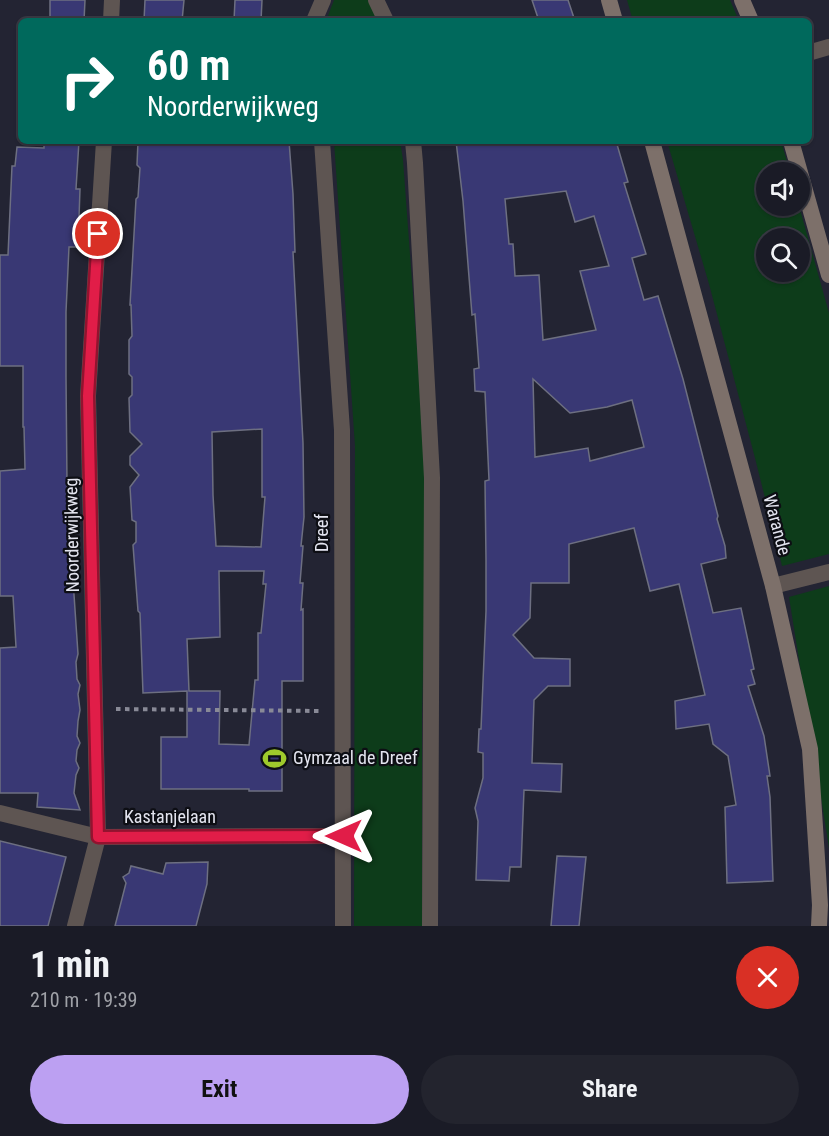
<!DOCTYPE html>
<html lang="en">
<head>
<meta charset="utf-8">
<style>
  :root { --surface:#1a1b26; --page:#23242e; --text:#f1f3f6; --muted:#9fa1a7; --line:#383943; --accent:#bca0f2 }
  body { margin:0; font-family:"Roboto Condensed",sans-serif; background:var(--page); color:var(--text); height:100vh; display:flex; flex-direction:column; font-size:22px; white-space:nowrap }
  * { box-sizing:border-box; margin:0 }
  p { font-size:20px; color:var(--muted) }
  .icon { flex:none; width:33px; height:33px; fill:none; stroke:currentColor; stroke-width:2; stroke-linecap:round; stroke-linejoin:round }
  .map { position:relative; height:926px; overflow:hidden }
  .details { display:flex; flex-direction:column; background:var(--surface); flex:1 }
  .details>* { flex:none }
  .guide { position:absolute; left:18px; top:18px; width:794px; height:126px; border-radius:9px; box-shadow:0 2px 4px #0004,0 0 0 2px var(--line); background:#00695c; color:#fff; overflow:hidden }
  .fabs { position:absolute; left:756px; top:162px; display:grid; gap:12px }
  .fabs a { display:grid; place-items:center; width:54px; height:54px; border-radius:50%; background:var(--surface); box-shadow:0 2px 4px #0004,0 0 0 2px var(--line); font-size:30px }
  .pin { position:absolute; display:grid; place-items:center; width:51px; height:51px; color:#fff; margin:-26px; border:3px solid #fff; border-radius:50%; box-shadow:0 2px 6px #0007 }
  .me { position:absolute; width:66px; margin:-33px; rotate:270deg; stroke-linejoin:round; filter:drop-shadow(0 0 4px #0008) }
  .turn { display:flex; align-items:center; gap:21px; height:126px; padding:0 30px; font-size:27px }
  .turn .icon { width:78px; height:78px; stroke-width:2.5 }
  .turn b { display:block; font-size:42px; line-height:51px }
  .round { display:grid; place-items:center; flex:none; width:63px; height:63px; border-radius:32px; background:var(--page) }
  .overview { display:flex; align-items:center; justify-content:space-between; height:102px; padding:0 30px }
  h1 { font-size:36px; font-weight:700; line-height:45px }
  .action { display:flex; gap:12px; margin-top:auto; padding:12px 30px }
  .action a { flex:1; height:69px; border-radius:36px; background:var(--accent); color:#111; font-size:24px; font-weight:700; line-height:69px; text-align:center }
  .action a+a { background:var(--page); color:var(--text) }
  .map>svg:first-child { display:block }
  .green { fill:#0d3c1a; fill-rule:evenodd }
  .building { fill:#393874; stroke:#6d6f81; stroke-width:1.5; fill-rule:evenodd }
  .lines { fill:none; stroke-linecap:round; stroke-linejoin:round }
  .path { stroke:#898a97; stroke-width:4; stroke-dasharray:4.5 4.5; stroke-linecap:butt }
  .minor { stroke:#5e5552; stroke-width:16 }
  .secondary { stroke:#7d706a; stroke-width:16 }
  .route-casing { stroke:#92132f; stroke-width:15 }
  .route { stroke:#e11d48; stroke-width:10 }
  .labels { text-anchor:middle; stroke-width:4.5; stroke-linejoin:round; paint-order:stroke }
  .street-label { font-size:18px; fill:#e3e4ef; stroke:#0d0e14 }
  .poi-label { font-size:18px; fill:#e3e4ef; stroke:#0d0e14; text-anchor:start }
</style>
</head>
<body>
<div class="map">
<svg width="829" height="926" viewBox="0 0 829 926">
  <rect width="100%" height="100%" fill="#232433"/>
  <g class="green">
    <polygon points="334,0 368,0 379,21 326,21"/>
    <polygon points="627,0 730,0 739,21 633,21"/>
    <polygon points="334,141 400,141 403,160 427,484 422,714 422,926 354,926 355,446"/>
    <path d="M667,141H781L790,172H766V206H799L829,313V554L782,566L755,458L709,284ZM766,238H800V272H766Z"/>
    <polygon points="829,586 829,848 789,597"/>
  </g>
  <g class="building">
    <polygon points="50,0 85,0 84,21 50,21"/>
    <polygon points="145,0 184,0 182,21 144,21"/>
    <polygon points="235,0 262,0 261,21 234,21"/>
    <polygon points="532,0 568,0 575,21 539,21"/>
    <polygon points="44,141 79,141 76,189 80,189 78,247 69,247 66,312 66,377 67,483 70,545 72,550 70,557 70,566 71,575 73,580 78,654 76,662 77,679 80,685 78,694 80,710 78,721 77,736 80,743 77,750 76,761 79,768 76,775 74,793 80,810 37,807 38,793 0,793 0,648 16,647 13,596 0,596 0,471 25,469 24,427 23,427 23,366 0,366 0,255 8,255 12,166 15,166 17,147 44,148"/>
    <path d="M138,141H289L293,194L295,252H293L303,443L304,517L301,546H303L300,583H303L301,610L303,609V681H282V791H249V789H161V737H187V691L143,693L140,613L138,611L133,545L136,542V522L132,520L130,487L139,475L130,465V456L142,444L130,432L129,398L132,395V377L129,374V340L132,336L131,305H130L136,199L138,197L140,168L137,165ZM262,429V497H265L261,547L216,546L213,495L212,432ZM219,571H264L263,584H266L261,633H258V680H255L249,745L219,744L220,691H189L187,639L220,637Z"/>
    <path d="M456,141H616L628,182L624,183L646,254L632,258L644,300L658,296L683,379L718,516L717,519L725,546L726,558L701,564L713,613L741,608L754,669L751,670L755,684L748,686L764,736L770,776H767L770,797L773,881L727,883L725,807L736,805L728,756L713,744L709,724L676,729L675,701L705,695L679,584L650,591L634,528L569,544V583H531L530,618L513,635L534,658L570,659V686H548L534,700L532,763L562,764L561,792L524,790L521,867H510L509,881L476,880L478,821L475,808L483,778V753L478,752L479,729H481L486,611V560L485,481L489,480L485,392L475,391L474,369L479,368L475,314L472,315L463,201ZM566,191L575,222L594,216L609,266L580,271L596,330L543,340L539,275L515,276L513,244H509L505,199ZM533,379L570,413L607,407L632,400L644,447L590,461L588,448L535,457Z"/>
    <polygon points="0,841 66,857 48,926 0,926"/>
    <polygon points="557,856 586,857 579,926 551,926"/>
    <polygon points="208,862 207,884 196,926 115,926 126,883 123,877 129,873 131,866 163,874 166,863"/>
  </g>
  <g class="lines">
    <polyline class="path" points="116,709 321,711"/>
    <g class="minor">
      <polyline points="376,0 386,21"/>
      <polyline points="111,21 112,0"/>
      <polyline points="314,21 323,0"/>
      <polyline points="808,53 829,47"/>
      <polyline points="322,141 342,430 343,926"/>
      <polyline points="413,141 415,163 432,478 430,926"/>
      <polyline points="773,586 829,572"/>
      <polyline points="0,813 98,837 344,836"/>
      <polyline points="75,926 98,837 88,396 104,141"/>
    </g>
    <g class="secondary">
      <polyline points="609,0 615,21"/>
      <polyline points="742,0 751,21"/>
      <polyline points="652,141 773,586 810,749 820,905 819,926"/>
      <polyline points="791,141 829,275"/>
    </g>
  </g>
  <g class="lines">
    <defs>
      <polyline id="route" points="98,234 88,396 98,837 344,836"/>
    </defs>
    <use href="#route" class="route-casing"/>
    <use href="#route" class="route"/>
  </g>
  <defs>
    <symbol id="stadium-bare" viewBox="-9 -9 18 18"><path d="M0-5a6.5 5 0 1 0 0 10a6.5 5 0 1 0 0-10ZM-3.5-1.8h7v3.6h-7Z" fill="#9fca2c" stroke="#0d0e14" stroke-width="2.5" paint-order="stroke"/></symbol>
  </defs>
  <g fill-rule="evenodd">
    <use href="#stadium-bare" x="258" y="742" width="33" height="33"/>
  </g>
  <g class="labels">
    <g class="street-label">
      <text transform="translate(777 525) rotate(75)" y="6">Warande</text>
      <text transform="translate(322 533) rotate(-90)" y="6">Dreef</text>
      <text transform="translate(72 535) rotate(-91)" y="6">Noorderwijkweg</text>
      <text x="170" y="823">Kastanjelaan</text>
    </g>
    <g class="poi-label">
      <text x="293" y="764">Gymzaal de Dreef</text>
    </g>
  </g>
</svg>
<div class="fabs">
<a><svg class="icon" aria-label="sound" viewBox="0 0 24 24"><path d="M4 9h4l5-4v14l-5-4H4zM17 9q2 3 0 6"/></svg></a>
<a><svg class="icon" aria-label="search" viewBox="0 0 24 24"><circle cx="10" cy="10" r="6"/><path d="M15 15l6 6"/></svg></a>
</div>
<div class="pin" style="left:98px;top:234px;background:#d93025"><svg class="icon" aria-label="arrive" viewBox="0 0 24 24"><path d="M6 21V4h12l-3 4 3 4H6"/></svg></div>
<svg class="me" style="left:344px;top:836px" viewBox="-20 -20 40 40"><path d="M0-17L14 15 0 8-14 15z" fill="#e11d48" stroke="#fff" stroke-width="4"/></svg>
<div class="guide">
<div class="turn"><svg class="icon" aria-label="right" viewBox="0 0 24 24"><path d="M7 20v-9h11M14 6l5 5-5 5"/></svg><div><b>60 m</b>Noorderwijkweg</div></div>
</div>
</div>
<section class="details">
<div class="overview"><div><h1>1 min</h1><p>210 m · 19:39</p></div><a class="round" style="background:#d93025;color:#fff"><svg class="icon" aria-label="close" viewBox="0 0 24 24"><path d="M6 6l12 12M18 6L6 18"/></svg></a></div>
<div class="action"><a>Exit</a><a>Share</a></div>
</section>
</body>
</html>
